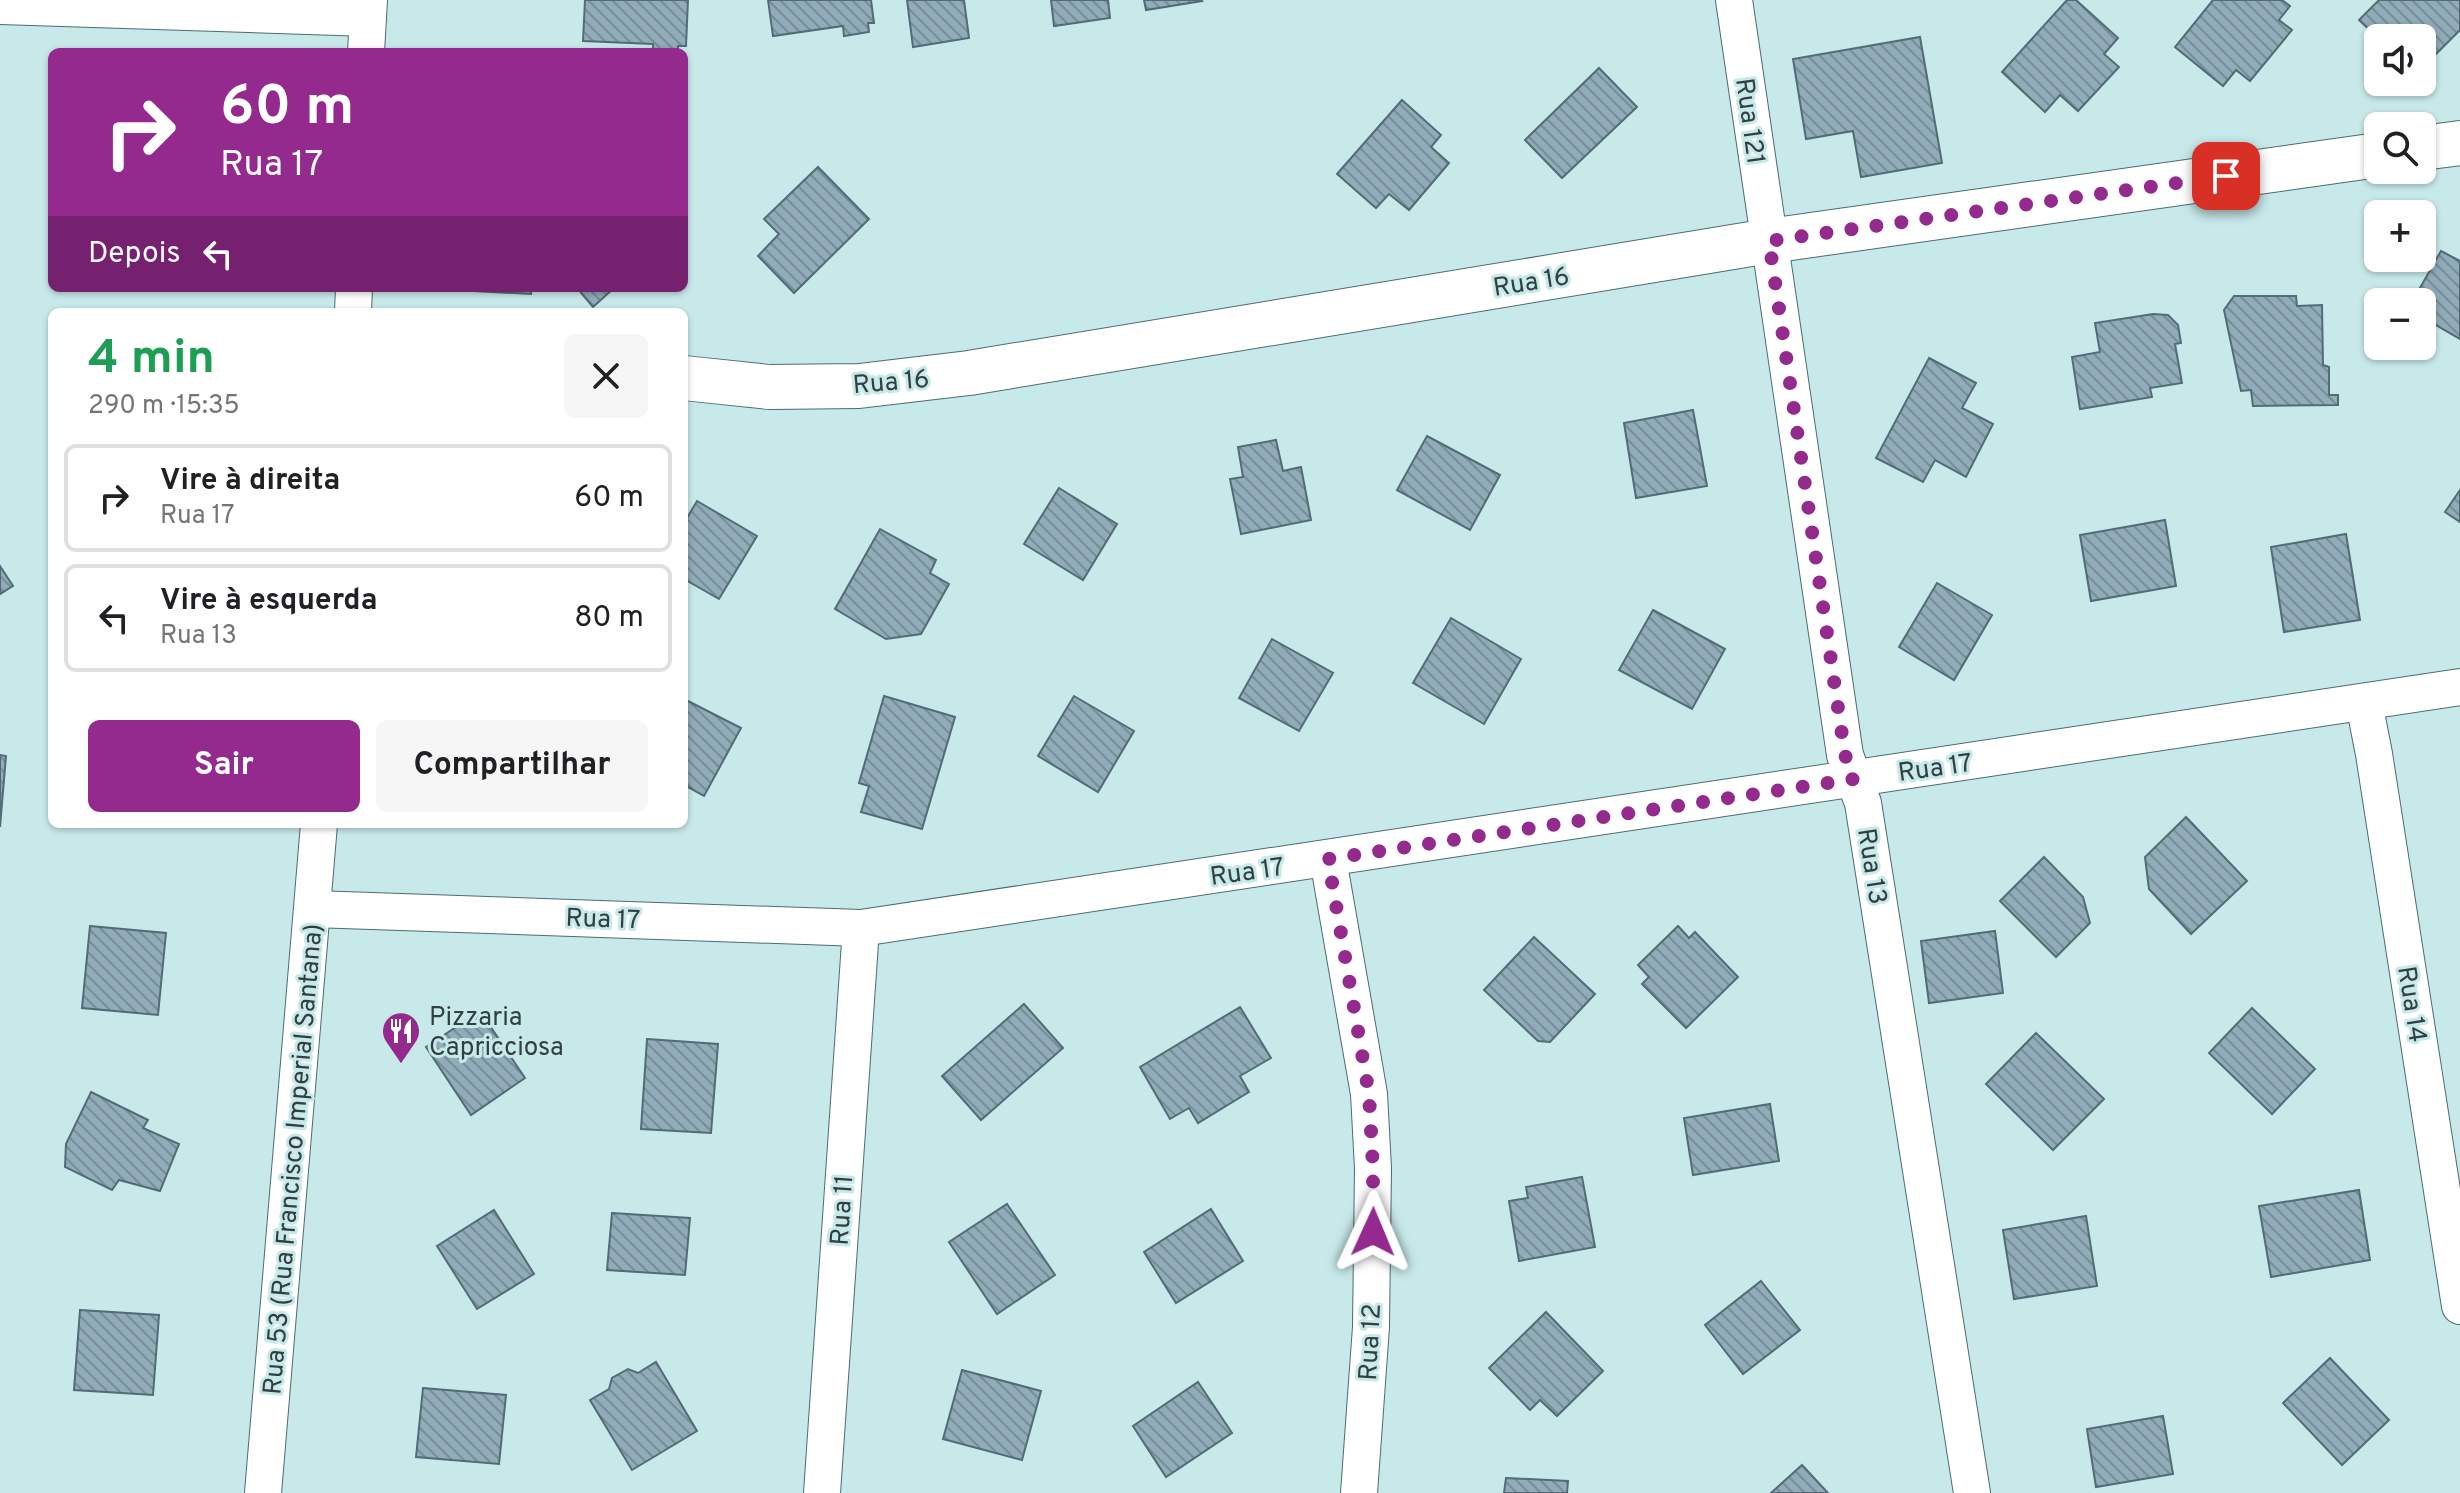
<!DOCTYPE html>
<html lang="pt">
<head>
<meta charset="utf-8">
<style>
  :root { --surface:#fff; --page:#f6f6f6; --text:#202124; --muted:#757577; --line:#e0e0e0; --accent:#942a8d }
  body { margin:0; font-family:Overpass,sans-serif; background:var(--page); color:var(--text); height:100vh; display:flex; flex-direction:column; font-size:30px; white-space:nowrap }
  * { box-sizing:border-box; margin:0 }
  p { font-size:26px; color:var(--muted) }
  .icon { flex:none; width:44px; height:44px; fill:none; stroke:currentColor; stroke-width:2; stroke-linecap:round; stroke-linejoin:round }
  .map { position:relative; flex:1; overflow:hidden }
  .side { position:absolute; left:48px; top:308px; width:640px; height:520px; display:flex; flex-direction:column; background:var(--surface); border-radius:12px; box-shadow:0 2px 6px #0004 }
  .side>* { flex:none }
  .hud { position:absolute; left:48px; top:48px; width:640px; height:244px; border-radius:12px; box-shadow:0 2px 6px #0004; background:#942a8d; color:#fff; overflow:hidden }
  .fabs { position:absolute; left:2364px; top:24px; display:grid; gap:16px }
  .fabs a { display:grid; place-items:center; width:72px; height:72px; border-radius:12px; background:var(--surface); box-shadow:0 2px 6px #0004; font-size:40px }
  .pin { position:absolute; display:grid; place-items:center; width:68px; height:68px; color:#fff; margin:-34px; border-radius:16px; box-shadow:0 4px 12px #0006 }
  .me { position:absolute; width:88px; margin:-44px; rotate:1deg; stroke-linejoin:round; filter:drop-shadow(0 0 6px #0008) }
  .turn { display:flex; align-items:center; gap:28px; height:168px; padding:0 40px; font-size:36px }
  .turn .icon { width:104px; height:104px; stroke-width:2.5 }
  .turn b { display:block; font-size:56px; line-height:68px }
  .then { display:flex; align-items:center; height:76px; padding:0 40px; background:#0003; gap:16px; font-size:30px }
  .round { display:grid; place-items:center; flex:none; width:84px; height:84px; border-radius:12px; background:var(--page) }
  .summary { display:flex; align-items:center; justify-content:space-between; height:136px; padding:0 40px }
  h1 { font-size:48px; font-weight:700; line-height:60px; color:#1e9e55 }
  .button { display:flex; gap:16px; margin-top:auto; padding:16px 40px }
  .button a { flex:1; height:92px; border-radius:12px; background:var(--accent); color:#fff; font-size:32px; font-weight:700; line-height:92px; text-align:center }
  .button a+a { background:var(--page); color:var(--text) }
  ul { padding:0; list-style:none }
  li { display:flex; align-items:center; gap:24px; height:108px; margin:0 16px 12px; padding:0 24px; border:4px solid var(--line); border-radius:12px }
  li div { flex:1 }
  li b { display:block; font-size:30px }
  li em { font-style:normal }
  .map>svg:first-child { display:block }
  .building { fill:url(#building-back-hatch); stroke:#526c77; stroke-width:2 }
  .lines { fill:none; stroke-linecap:round; stroke-linejoin:round }
  .street-casing { stroke:#4e6b6d; stroke-width:38 }
  .secondary-casing { stroke:#4e6b6d; stroke-width:46 }
  .street { stroke:#fff; stroke-width:36 }
  .secondary { stroke:#fff; stroke-width:44 }
  .route { stroke:#942a8d; stroke-width:14; stroke-dasharray:0 25.2 }
  .labels { text-anchor:middle; stroke-width:6; stroke-linejoin:round; paint-order:stroke }
  .street-label { font-size:26px; fill:#323f40; stroke:#c8e9ea }
  .poi-label { font-size:26px; fill:#323f40; stroke:#c8e9ea; text-anchor:start }
</style>
</head>
<body>
<div class="map">
<svg width="2460" height="1493" viewBox="0 0 2460 1493">
  <defs>
    <pattern id="building-back-hatch" width="6" height="6" patternUnits="userSpaceOnUse" patternTransform="scale(2)"><rect width="6" height="6" fill="#90acb8"/><path d="M-1 5l2 2M0 0l6 6M5-1l2 2" fill="none" stroke="#768d97"/></pattern>
  </defs>
  <rect width="100%" height="100%" fill="#c8e9ea"/>
  <g class="building">
    <polygon points="585,0 688,0 686,46 678,46 678,52 653,52 653,44 583,41"/>
    <polygon points="768,0 871,0 874,23 868,23 869,32 844,36 843,26 773,36"/>
    <polygon points="907,0 964,0 969,38 913,47"/>
    <polygon points="1051,0 1108,0 1110,18 1054,26"/>
    <polygon points="1144,0 1201,0 1202,1 1146,10"/>
    <polygon points="2067,0 2076,0 2118,38 2104,54 2119,67 2078,111 2060,95 2045,112 2002,72"/>
    <polygon points="2213,0 2282,0 2290,6 2279,20 2292,30 2250,81 2236,70 2223,86 2175,47"/>
    <polygon points="2379,0 2460,0 2460,30 2436,54 2419,36 2378,38 2359,20"/>
    <polygon points="1920,37 1942,163 1861,177 1853,131 1806,139 1793,59"/>
    <polygon points="1599,68 1637,107 1562,178 1525,140"/>
    <polygon points="1402,100 1441,135 1431,147 1449,163 1409,210 1389,194 1376,208 1337,174"/>
    <polygon points="818,167 869,219 794,293 758,256 779,234 764,219"/>
    <polygon points="2441,251 2460,261 2460,339 2422,317 2422,302 2412,302"/>
    <polygon points="455,288 531,288 531,294 455,290"/>
    <polygon points="577,288 614,288 593,307"/>
    <polygon points="2234,296 2296,296 2297,306 2322,305 2323,365 2329,367 2329,395 2338,395 2338,405 2253,406 2251,390 2241,391 2224,310"/>
    <polygon points="2153,314 2168,315 2178,325 2181,343 2175,344 2182,383 2150,388 2152,397 2080,409 2072,357 2100,352 2095,323"/>
    <polygon points="1929,358 1976,383 1962,408 1993,424 1966,477 1935,460 1923,482 1876,458"/>
    <polygon points="1693,410 1707,486 1636,498 1624,423"/>
    <polygon points="1427,436 1500,475 1470,530 1397,490"/>
    <polygon points="1276,440 1283,471 1301,467 1311,520 1241,534 1230,479 1243,477 1238,447"/>
    <polygon points="1059,488 1117,524 1083,580 1024,544"/>
    <polygon points="2460,490 2460,522 2445,512"/>
    <polygon points="697,501 757,536 719,599 684,579 684,523"/>
    <polygon points="2165,520 2176,586 2091,601 2080,535"/>
    <polygon points="880,529 936,560 930,573 949,584 921,634 886,639 835,609"/>
    <polygon points="2346,534 2360,620 2284,632 2271,547"/>
    <polygon points="0,566 13,586 0,594"/>
    <polygon points="1937,583 1992,615 1954,680 1899,647"/>
    <polygon points="1653,610 1725,649 1692,709 1619,670"/>
    <polygon points="1451,618 1521,659 1484,724 1413,683"/>
    <polygon points="1272,639 1333,673 1299,731 1239,698"/>
    <polygon points="884,696 955,717 922,829 861,812 869,786 859,783"/>
    <polygon points="1074,696 1134,731 1098,792 1038,756"/>
    <polygon points="684,699 741,728 704,796 684,785"/>
    <polygon points="0,755 6,756 0,827"/>
    <polygon points="2186,817 2247,881 2191,934 2149,889 2145,857"/>
    <polygon points="2044,857 2083,897 2090,923 2056,957 2000,901"/>
    <polygon points="90,926 166,933 158,1015 82,1008"/>
    <polygon points="1678,926 1689,938 1695,932 1738,977 1686,1028 1642,984 1649,977 1638,965"/>
    <polygon points="1995,931 2003,993 1929,1003 1921,941"/>
    <polygon points="1534,937 1595,994 1550,1042 1538,1041 1484,990"/>
    <polygon points="1024,1004 1063,1048 981,1120 942,1076"/>
    <polygon points="1240,1007 1271,1058 1240,1076 1249,1092 1198,1123 1189,1108 1170,1119 1140,1067"/>
    <polygon points="2252,1008 2315,1069 2272,1114 2209,1053"/>
    <polygon points="480,1011 525,1078 471,1115 426,1047"/>
    <polygon points="2036,1033 2104,1099 2053,1150 1986,1084"/>
    <polygon points="647,1039 718,1044 711,1133 641,1129"/>
    <polygon points="91,1092 148,1120 143,1128 179,1144 160,1191 119,1180 112,1190 65,1167 66,1144"/>
    <polygon points="1770,1104 1779,1161 1693,1175 1684,1118"/>
    <polygon points="1582,1177 1595,1247 1519,1261 1509,1201 1528,1198 1526,1187"/>
    <polygon points="2359,1190 2370,1260 2271,1277 2259,1206"/>
    <polygon points="1007,1204 1055,1275 997,1314 949,1242"/>
    <polygon points="1211,1209 1243,1261 1176,1303 1144,1252"/>
    <polygon points="494,1210 534,1274 477,1309 437,1246"/>
    <polygon points="612,1213 690,1218 685,1275 607,1270"/>
    <polygon points="2086,1216 2097,1286 2014,1299 2003,1230"/>
    <polygon points="1761,1281 1800,1330 1743,1374 1705,1325"/>
    <polygon points="80,1310 159,1315 153,1395 74,1390"/>
    <polygon points="1546,1312 1603,1371 1557,1416 1540,1400 1530,1410 1489,1368"/>
    <polygon points="2330,1358 2389,1420 2342,1465 2283,1403"/>
    <polygon points="656,1362 697,1431 632,1470 590,1400 609,1389 612,1378 628,1369 638,1373"/>
    <polygon points="962,1370 1041,1391 1022,1460 943,1439"/>
    <polygon points="1198,1382 1232,1433 1166,1477 1133,1426"/>
    <polygon points="423,1388 506,1395 499,1464 416,1457"/>
    <polygon points="2163,1416 2173,1474 2096,1487 2087,1429"/>
    <polygon points="1802,1465 1828,1493 1771,1493"/>
    <polygon points="1506,1478 1568,1481 1567,1493 1504,1493"/>
  </g>
  <g class="lines">
    <defs>
      <g id="street">
        <polyline points="1734,0 1845,755 1863,803 1972,1493"/>
        <polyline points="0,6 368,18"/>
        <polyline points="366,52 369,0"/>
        <polyline points="353,312 354,288"/>
        <polyline points="2364,703 2374,754 2460,1306"/>
        <polyline points="1328,859 1369,1094 1373,1168 1371,1327 1359,1493"/>
        <polyline points="313,909 861,928 2460,687"/>
        <polyline points="263,1493 319,824"/>
        <polyline points="822,1493 861,928"/>
      </g>
      <g id="secondary">
        <polyline points="2422,148 2460,143"/>
        <polyline points="684,378 769,387 859,386 969,373 1769,241 2378,155"/>
      </g>
    </defs>
    <use href="#street" class="street-casing"/>
    <use href="#secondary" class="secondary-casing"/>
    <use href="#street" class="street"/>
    <use href="#secondary" class="secondary"/>
  </g>
  <g class="lines">
    <polyline class="route" points="1373,1232 1373,1168 1369,1094 1328,859 1854,779 1845,755 1769,241 2226,176"/>
  </g>
  <defs>
    <symbol id="restaurant-pin" viewBox="-11 -11 22 30"><path d="M0 17L-7.5 6A9.5 9.5 0 1 1 7.5 6Z" fill="#942a8d" stroke="#c8e9ea"/><path d="M-5-6h1v4h1v-4h1v4h1v-4h1v5L-1.5 .5V6h-2V.5L-5-1ZM5-6V6H3V1.5H1.5Q1.5-4 5-6Z" fill="#fff"/></symbol>
  </defs>
  <g fill-rule="evenodd">
    <use href="#restaurant-pin" x="379" y="1009" width="44" height="60"/>
  </g>
  <g class="labels">
    <g class="street-label">
      <text transform="translate(1751 121) rotate(82)" y="9">Rua 121</text>
      <text transform="translate(1531 281) rotate(-9)" y="9">Rua 16</text>
      <text transform="translate(891 381) rotate(-5)" y="9">Rua 16</text>
      <text transform="translate(1935 767) rotate(-8)" y="9">Rua 17</text>
      <text transform="translate(1873 866) rotate(81)" y="9">Rua 13</text>
      <text transform="translate(1247 871) rotate(-8)" y="9">Rua 17</text>
      <text transform="translate(603 918) rotate(2)" y="9">Rua 17</text>
      <text transform="translate(2413 1004) rotate(81)" y="9">Rua 14</text>
      <text transform="translate(292 1159) rotate(-85)" y="9">Rua 53 (Rua Francisco Imperial Santana)</text>
      <text transform="translate(841 1210) rotate(-86)" y="9">Rua 11</text>
      <text transform="translate(1369 1342) rotate(-87)" y="9">Rua 12</text>
    </g>
    <g class="poi-label">
      <text x="429" y="1025">Pizzaria<tspan x="429" dy="30">Capricciosa</tspan></text>
    </g>
  </g>
</svg>
<div class="fabs">
<a><svg class="icon" aria-label="sound" viewBox="0 0 24 24"><path d="M4 9h4l5-4v14l-5-4H4zM17 9q2 3 0 6"/></svg></a>
<a><svg class="icon" aria-label="search" viewBox="0 0 24 24"><circle cx="10" cy="10" r="6"/><path d="M15 15l6 6"/></svg></a>
<a>+</a>
<a>−</a>
</div>
<div class="pin" style="left:2226px;top:176px;background:#d93025"><svg class="icon" aria-label="arrive" viewBox="0 0 24 24"><path d="M6 21V4h12l-3 4 3 4H6"/></svg></div>
<svg class="me" style="left:1373px;top:1232px" viewBox="-20 -20 40 40"><path d="M0-17L14 15 0 8-14 15z" fill="#942a8d" stroke="#fff" stroke-width="4"/></svg>
<div class="hud">
<div class="turn"><svg class="icon" aria-label="right" viewBox="0 0 24 24"><path d="M7 20v-9h11M14 6l5 5-5 5"/></svg><div><b>60 m</b>Rua 17</div></div>
<div class="then">Depois<svg class="icon" aria-label="left" viewBox="0 0 24 24"><path d="M17 20v-9H6M10 6l-5 5 5 5"/></svg></div>
</div>
<section class="side">
<div class="summary"><div><h1>4 min</h1><p>290 m · 15:35</p></div><a class="round"><svg class="icon" aria-label="close" viewBox="0 0 24 24"><path d="M6 6l12 12M18 6L6 18"/></svg></a></div>
<ul>
<li><svg class="icon" aria-label="right" viewBox="0 0 24 24"><path d="M7 20v-9h11M14 6l5 5-5 5"/></svg><div><b>Vire à direita</b><p>Rua 17</p></div><em>60 m</em></li>
<li><svg class="icon" aria-label="left" viewBox="0 0 24 24"><path d="M17 20v-9H6M10 6l-5 5 5 5"/></svg><div><b>Vire à esquerda</b><p>Rua 13</p></div><em>80 m</em></li>
</ul>
<div class="button"><a>Sair</a><a>Compartilhar</a></div>
</section>
</div>
</body>
</html>
